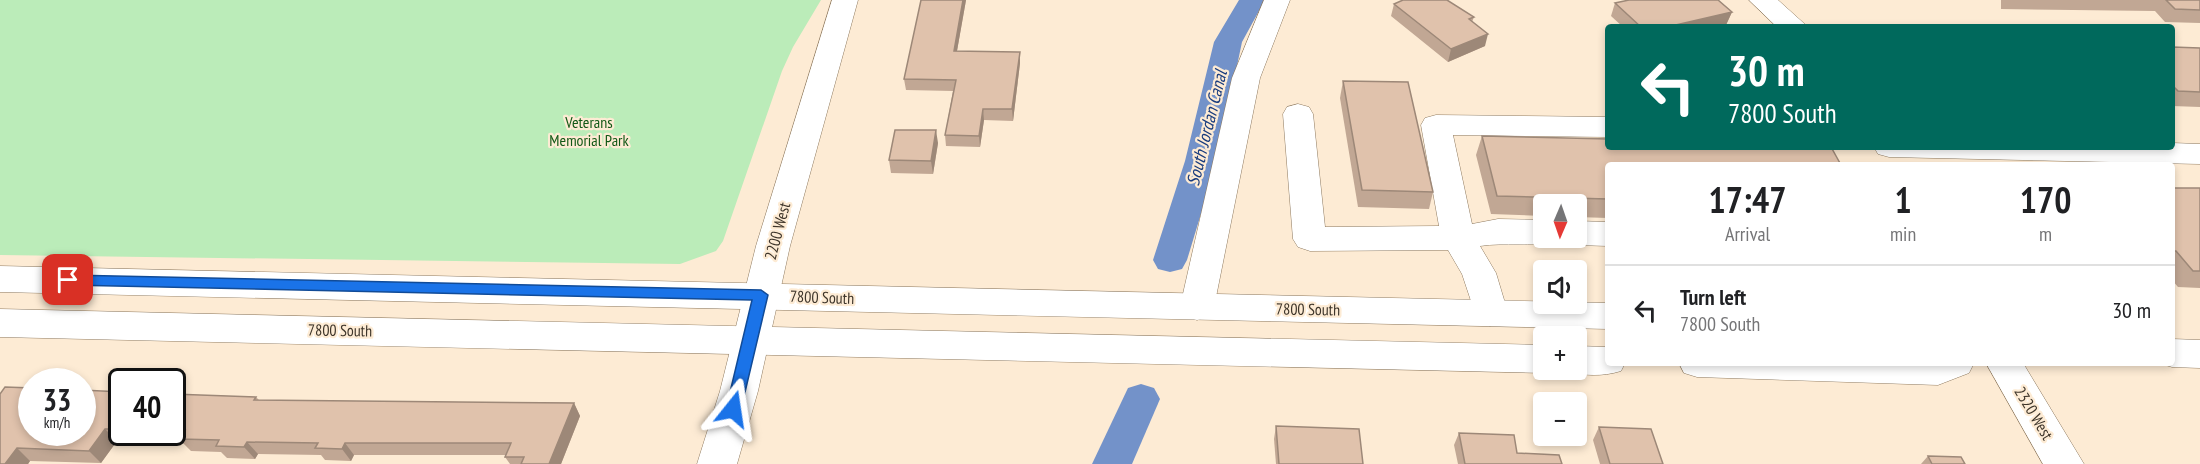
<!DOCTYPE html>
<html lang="en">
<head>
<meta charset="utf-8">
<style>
  :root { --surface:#fff; --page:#f2f2f2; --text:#202124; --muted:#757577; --line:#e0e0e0 }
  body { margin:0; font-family:"PT Sans Narrow",sans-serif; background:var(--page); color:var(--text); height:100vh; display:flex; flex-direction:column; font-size:22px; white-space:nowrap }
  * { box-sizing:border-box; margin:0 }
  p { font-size:20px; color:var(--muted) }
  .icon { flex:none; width:33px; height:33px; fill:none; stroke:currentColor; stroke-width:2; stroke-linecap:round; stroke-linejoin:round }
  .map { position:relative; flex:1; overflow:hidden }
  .drawer { position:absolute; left:1605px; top:162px; width:570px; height:204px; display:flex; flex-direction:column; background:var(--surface); border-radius:6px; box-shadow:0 3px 9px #0003 }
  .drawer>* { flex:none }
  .hud { position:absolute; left:1605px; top:24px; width:570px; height:126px; border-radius:6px; box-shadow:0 3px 9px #0003; background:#00695c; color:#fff; overflow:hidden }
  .needle { width:39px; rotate:182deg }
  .controls { position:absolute; left:1533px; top:194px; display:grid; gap:12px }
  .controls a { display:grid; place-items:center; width:54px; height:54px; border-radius:6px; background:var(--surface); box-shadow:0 3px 9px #0003; font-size:30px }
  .speed { position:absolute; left:18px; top:368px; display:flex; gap:12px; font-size:30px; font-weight:700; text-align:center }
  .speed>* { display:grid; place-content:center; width:78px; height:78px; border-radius:50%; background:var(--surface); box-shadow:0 3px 9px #0003; line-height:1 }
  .speed small { font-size:15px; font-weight:400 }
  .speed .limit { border:3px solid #111; border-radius:9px; background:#fff; color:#111 }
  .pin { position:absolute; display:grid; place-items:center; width:51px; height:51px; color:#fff; margin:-26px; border-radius:12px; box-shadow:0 3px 9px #0006 }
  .me { position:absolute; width:66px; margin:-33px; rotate:15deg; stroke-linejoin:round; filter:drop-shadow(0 0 4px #0008) }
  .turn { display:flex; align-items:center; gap:21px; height:126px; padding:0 24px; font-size:27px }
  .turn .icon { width:78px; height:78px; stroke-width:2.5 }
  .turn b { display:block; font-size:42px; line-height:51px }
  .eta { display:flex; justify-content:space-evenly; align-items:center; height:102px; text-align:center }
  .eta b { font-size:36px; font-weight:600; line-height:42px }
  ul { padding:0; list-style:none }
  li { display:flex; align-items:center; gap:18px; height:90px; padding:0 24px; border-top:2px solid var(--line) }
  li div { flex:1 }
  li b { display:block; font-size:22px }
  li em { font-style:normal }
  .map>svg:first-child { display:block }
  .green { fill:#bbecb9 }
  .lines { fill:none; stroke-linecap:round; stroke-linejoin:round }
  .canal { fill:#7392c9; fill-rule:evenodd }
  .minor-casing { stroke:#8e7a60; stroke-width:1 }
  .major-casing { stroke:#8e7a60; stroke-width:1 }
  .minor { fill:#fff; fill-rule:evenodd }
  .major { fill:#fff; fill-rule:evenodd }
  .wall { fill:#c1a794 }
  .shaded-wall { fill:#9d8878 }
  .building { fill:#e0c2ac; stroke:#9d8878; stroke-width:1.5 }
  .route { fill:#1a73e8; stroke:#114b97; stroke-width:1.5 }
  .labels { text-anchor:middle; stroke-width:4.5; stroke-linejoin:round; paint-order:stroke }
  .park-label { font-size:16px; fill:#125816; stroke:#fdebd4 }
  .street-label { font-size:16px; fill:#3e352a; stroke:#fdebd4 }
  .water-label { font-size:18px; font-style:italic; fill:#183b7d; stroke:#fdebd4 }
</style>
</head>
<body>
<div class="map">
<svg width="2200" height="464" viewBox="0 0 2200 464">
  <rect width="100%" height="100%" fill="#fdebd4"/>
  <polygon class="green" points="0,0 821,0 793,47 782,71 723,241 716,251 680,264 0,255"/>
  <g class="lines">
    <g class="canal">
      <polygon points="1239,0 1265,0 1242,42 1217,161 1187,260 1182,269 1170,272 1158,269 1153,260 1185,161 1214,42"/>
      <polygon points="1141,384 1154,388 1160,399 1132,464 1092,464 1128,388"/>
    </g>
    <defs>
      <g id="minor">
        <polygon points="832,0 858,0 790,246 758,391 737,464 697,464 720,391 756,246"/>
        <polygon points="1264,0 1290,0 1260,78 1214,307 1209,316 1197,320 1185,316 1180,307 1232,78"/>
        <polygon points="1749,0 1778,0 1808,27 1777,27"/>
        <path d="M1298,104L1309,107L1313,114L1325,227L1439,226L1421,125L1425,118L1436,115L1608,117V137L1453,135L1472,224L1498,219L1544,220V237H1558L1556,240C1531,248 1505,242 1480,246L1496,273L1508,313L1502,322L1490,326L1478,322L1462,274L1448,250L1310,251L1298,247L1293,239L1283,114L1287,107Z"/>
        <polygon points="2172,143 2200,144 2200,164 1889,157 1878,154 1874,147 2172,147"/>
        <polygon points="1576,221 1608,222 1608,246 1576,245 1564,241 1562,237 1576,237"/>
        <polygon points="1986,363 2023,363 2084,464 2043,464"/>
      </g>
      <g id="major">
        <polygon points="0,266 1608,303 1608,329 0,292"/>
        <polygon points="0,309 1544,345 1544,369 1557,369 1544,373 0,337"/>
        <polygon points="2172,339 2200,340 2200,368 2172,367 2159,363 2172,363"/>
        <path d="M1576,346L1608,347V363H1625L1621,371C1602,377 1582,376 1563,370L1576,369Z"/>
        <polygon points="1679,363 1974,363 1969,373 1938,385 1697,377 1684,373"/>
      </g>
    </defs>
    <use href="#minor" class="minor-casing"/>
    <use href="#major" class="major-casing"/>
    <use href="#minor" class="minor"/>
    <use href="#major" class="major"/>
  </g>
  <g class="wall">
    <polygon points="921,0 966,0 957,51 1020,63 1013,121 984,120 980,147 946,146 945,135 953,91 906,90 904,79"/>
    <polygon points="2001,0 2200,0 2200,23 2165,22 2155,11 2001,9"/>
    <polygon points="1615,3 1732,12 1726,25 1718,27 1623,27 1611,16"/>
    <polygon points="1394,4 1474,17 1472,22 1485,46 1448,62 1391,16"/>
    <polygon points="2172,47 2200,48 2200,107 2172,106"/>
    <polygon points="1343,81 1433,192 1429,209 1358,207 1340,98"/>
    <polygon points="1482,136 1608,165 1608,218 1576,217 1576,204 1544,204 1544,216 1491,214 1476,155"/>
    <polygon points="938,143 933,174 891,173 889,160"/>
    <polygon points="2172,188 2200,188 2200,288 2178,287 2172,280"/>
    <polygon points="122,392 122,432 172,432 172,394 256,397 259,400 574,403 580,416 561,464 510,464 505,457 506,455 354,455 351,461 325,460 321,455 258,454 255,459 227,458 221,452 191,451 182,442 117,441 101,463 30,461 28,464 0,464 0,394"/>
    <polygon points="1276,426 1363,464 1276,464 1274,439"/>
    <polygon points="1599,427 1663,464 1600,464 1593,440"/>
    <polygon points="1459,433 1517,453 1562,464 1458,464 1454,445"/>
    <polygon points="1928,456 1965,464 1921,464"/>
  </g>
  <g class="shaded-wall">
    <polygon points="963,0 966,0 955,62 954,51"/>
    <polygon points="1732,12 1726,25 1718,27 1667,27"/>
    <polygon points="1488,34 1485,46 1448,62 1451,49"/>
    <polygon points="1020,52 1020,63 1013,121 1012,109"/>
    <polygon points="983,109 984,120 980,147 979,136"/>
    <polygon points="936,130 938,143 933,174 931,161"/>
    <polygon points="574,403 580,416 561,464 549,464"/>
    <polygon points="105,429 117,441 101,463 89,451"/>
    <polygon points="247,442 258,454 255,459 244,447"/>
    <polygon points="345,443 354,455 351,461 342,449"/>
    <polygon points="17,448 30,461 28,464 5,464"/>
  </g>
  <g class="building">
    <polygon points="921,0 963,0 954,51 1020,52 1012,109 983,109 979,136 945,135 956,80 904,79"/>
    <polygon points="1403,0 1447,0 1474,17 1469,19 1488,34 1451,49 1394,4"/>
    <polygon points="1629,0 1718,0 1732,12 1667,27 1641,27 1615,3"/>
    <polygon points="2166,0 2200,0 2200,10 2175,9"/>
    <polygon points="2172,47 2200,48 2200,92 2178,91 2172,85"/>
    <polygon points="1343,81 1408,82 1433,192 1362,190"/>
    <polygon points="895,130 936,130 931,161 889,160"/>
    <polygon points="1482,136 1608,139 1608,147 1831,147 1841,165 1608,165 1608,199 1497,196"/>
    <polygon points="2172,188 2200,188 2200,271 2193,271 2176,251 2172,251"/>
    <polygon points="5,387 32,388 32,432 82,432 82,390 122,392 122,429 105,429 89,451 17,448 5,464 0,464 0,394"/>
    <polygon points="172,394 256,397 254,400 574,403 549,464 521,464 524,457 505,457 511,443 345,443 342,449 315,448 318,443 247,442 244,447 216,446 219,440 179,439 185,430 172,430"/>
    <polygon points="1276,426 1359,429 1363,464 1279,464"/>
    <polygon points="1599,427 1651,429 1663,464 1610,464"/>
    <polygon points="1459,433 1514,435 1517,453 1559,455 1562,464 1465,464"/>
    <polygon points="1928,456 1961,457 1965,464 1932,464"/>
  </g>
  <polygon class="route" points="68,275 761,290 768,295 741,409 733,415 726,409 752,300 68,285 61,280"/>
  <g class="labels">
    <g class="park-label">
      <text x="589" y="128">Veterans<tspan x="589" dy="18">Memorial Park</tspan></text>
    </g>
    <g class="street-label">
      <text transform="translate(777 231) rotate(-75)" y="6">2200 West</text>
      <text transform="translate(822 297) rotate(2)" y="6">7800 South</text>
      <text transform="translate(1308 309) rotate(1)" y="6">7800 South</text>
      <text transform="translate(340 330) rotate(1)" y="6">7800 South</text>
      <text transform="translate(2034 413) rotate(59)" y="6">2320 West</text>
    </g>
    <g class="water-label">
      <text transform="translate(1207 128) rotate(-76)" y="6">South Jordan Canal</text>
    </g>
  </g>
</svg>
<div class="controls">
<a><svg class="needle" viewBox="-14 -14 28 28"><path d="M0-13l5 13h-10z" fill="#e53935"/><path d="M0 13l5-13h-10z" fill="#757577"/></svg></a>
<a><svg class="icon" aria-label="sound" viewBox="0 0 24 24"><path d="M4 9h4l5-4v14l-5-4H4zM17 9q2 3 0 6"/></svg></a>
<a>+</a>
<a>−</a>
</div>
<div class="speed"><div>33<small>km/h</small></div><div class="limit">40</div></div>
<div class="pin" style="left:68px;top:280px;background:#d93025"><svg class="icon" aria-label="arrive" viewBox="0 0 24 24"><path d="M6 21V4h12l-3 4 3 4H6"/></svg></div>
<svg class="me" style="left:733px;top:409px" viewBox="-20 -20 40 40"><path d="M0-17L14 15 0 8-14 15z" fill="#1a73e8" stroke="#fff" stroke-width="4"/></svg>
<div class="hud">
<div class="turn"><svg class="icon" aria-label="left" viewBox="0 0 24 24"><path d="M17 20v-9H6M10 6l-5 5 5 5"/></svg><div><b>30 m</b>7800 South</div></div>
</div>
<section class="drawer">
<div class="eta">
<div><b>17:47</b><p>Arrival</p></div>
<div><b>1</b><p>min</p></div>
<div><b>170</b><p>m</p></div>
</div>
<ul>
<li><svg class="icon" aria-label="left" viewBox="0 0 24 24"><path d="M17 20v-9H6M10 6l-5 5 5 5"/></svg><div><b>Turn left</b><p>7800 South</p></div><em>30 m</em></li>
</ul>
</section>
</div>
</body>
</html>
